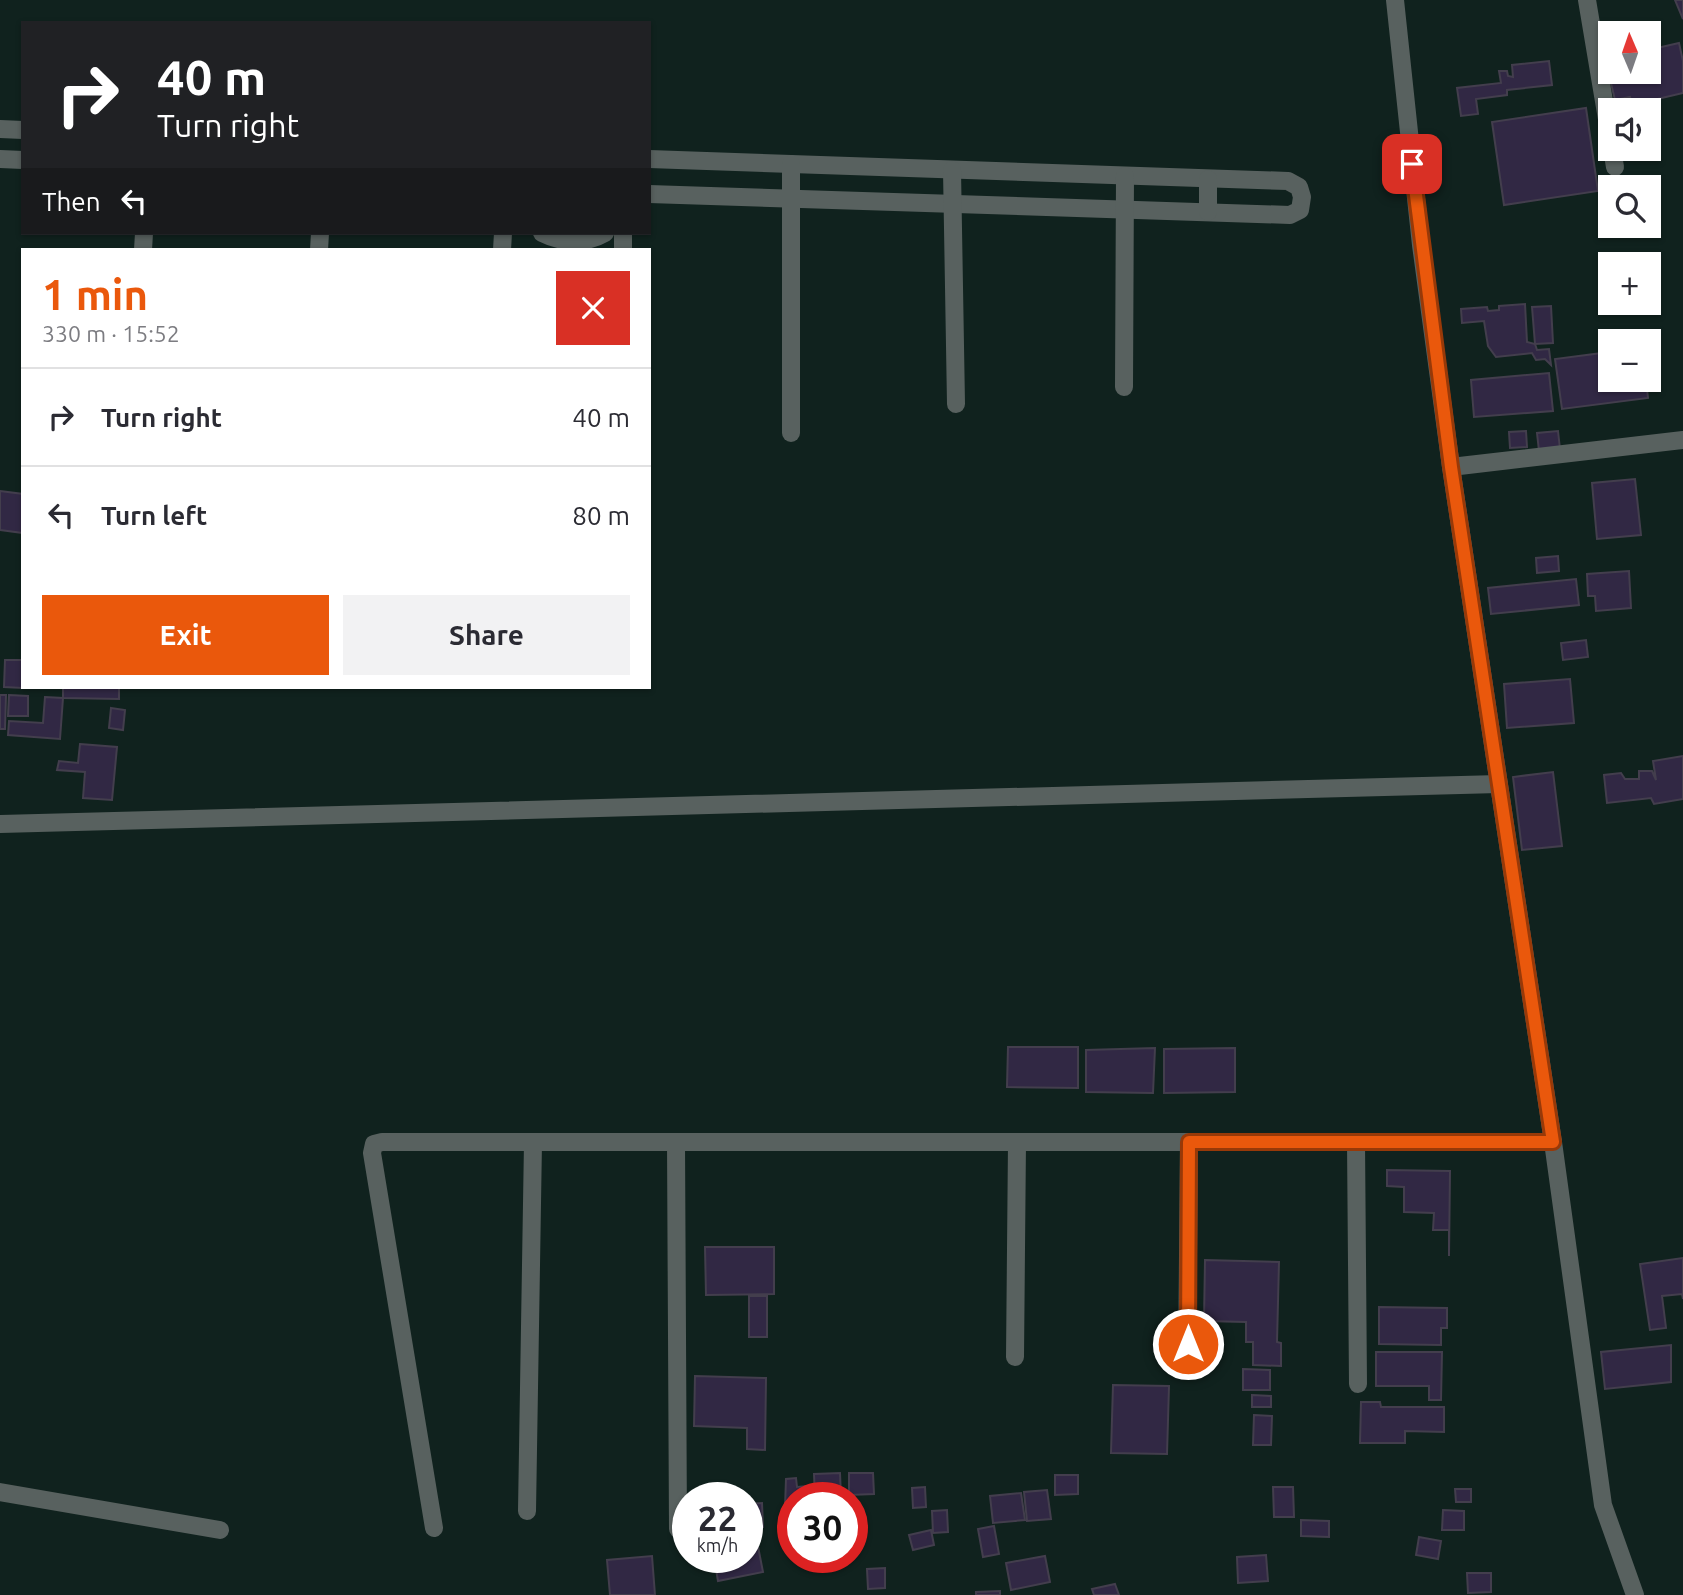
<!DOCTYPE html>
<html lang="en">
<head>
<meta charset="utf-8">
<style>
  :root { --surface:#fff; --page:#f2f2f3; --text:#2b2b33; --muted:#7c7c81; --line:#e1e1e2; --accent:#ea580c }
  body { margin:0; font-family:Ubuntu,sans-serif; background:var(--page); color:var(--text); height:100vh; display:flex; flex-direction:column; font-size:26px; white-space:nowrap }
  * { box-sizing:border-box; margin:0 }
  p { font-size:23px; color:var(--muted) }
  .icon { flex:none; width:38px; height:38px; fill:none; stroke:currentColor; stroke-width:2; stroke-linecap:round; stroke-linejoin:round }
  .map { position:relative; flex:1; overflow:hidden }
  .panel { position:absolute; left:21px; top:248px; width:630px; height:441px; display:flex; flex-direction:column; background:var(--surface); border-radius:0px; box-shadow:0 2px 5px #0004 }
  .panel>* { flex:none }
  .top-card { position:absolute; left:21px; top:21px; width:630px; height:214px; border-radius:0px; box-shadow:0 2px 5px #0004; background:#202124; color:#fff; overflow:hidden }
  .needle { width:46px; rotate:358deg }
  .tools { position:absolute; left:1598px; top:21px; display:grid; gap:14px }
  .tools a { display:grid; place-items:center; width:63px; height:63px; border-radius:0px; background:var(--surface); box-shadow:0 2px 5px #0004; font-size:35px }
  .speed { position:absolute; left:672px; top:1482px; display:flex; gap:14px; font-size:35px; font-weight:700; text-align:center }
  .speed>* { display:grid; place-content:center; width:91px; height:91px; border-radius:50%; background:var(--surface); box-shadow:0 2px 5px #0004; line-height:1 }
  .speed small { font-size:18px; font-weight:400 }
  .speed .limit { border:10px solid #d22; background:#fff; color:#111 }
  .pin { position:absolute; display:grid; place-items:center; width:60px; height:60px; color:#fff; margin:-30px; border-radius:14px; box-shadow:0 4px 10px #0006 }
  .me { position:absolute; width:77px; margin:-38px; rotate:0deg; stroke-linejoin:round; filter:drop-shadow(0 0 5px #0008) }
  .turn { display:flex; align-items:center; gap:24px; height:147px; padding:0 21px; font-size:32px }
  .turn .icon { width:91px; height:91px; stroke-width:2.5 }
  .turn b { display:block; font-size:49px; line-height:60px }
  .then { display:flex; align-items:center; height:66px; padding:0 21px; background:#0003; gap:14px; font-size:26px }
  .round { display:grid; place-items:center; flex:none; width:74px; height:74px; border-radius:0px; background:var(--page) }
  .headline { display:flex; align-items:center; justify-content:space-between; height:119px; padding:0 21px }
  h1 { font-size:42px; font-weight:700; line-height:52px; color:var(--accent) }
  .cta { display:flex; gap:14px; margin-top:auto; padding:14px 21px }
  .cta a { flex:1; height:80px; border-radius:0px; background:var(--accent); color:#fff; font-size:28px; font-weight:700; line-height:80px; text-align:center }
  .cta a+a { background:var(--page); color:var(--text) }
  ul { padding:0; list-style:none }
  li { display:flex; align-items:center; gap:21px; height:98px; padding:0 21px; border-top:2px solid var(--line) }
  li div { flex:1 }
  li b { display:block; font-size:26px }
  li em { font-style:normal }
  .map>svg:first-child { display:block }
  .building { fill:#312844; stroke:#433e4d; stroke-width:2 }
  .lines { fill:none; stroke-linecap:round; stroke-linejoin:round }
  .minor { stroke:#58615f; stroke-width:18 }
  .route-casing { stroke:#983908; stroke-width:18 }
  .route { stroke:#ea580c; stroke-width:12 }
</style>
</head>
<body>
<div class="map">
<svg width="1683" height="1595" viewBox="0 0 1683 1595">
  <rect width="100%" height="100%" fill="#10221e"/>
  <g class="building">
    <polygon points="1675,0 1683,0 1683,19"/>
    <polygon points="1610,38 1610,72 1648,72 1648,50 1679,43 1683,61 1683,93 1632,105 1630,97 1615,100 1601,41"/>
    <polygon points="1549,61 1552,85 1507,90 1507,95 1476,99 1478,114 1461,116 1457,88 1501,83 1499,71 1507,71 1508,76 1513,77 1512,65"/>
    <polygon points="1586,108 1598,191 1504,205 1492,122"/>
    <polygon points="1525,304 1527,342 1535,344 1537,350 1549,349 1551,365 1545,359 1536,360 1532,353 1496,357 1488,346 1484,321 1462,323 1461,309 1487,307 1488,311 1499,310 1499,306"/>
    <polygon points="1551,306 1553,343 1535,344 1532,307"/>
    <polygon points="1610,352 1610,380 1646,380 1648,398 1562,409 1555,359"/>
    <polygon points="1549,373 1553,411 1474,417 1471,380"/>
    <polygon points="1526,431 1527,447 1510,448 1509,432"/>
    <polygon points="1558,431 1560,449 1539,451 1537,433"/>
    <polygon points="1635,479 1641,535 1597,539 1592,483"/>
    <polygon points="0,491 23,494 23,533 0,530"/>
    <polygon points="1558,556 1559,571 1537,573 1536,558"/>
    <polygon points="1629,571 1631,608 1596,611 1595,596 1588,596 1587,574"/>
    <polygon points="1576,579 1579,605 1491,614 1488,588"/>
    <polygon points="1586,640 1588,657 1563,660 1561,643"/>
    <polygon points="5,660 23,660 23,688 4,687"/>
    <polygon points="1570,679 1574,723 1507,728 1504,684"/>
    <polygon points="63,688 119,688 119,699 63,698"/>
    <polygon points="0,695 6,695 5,729 0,729"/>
    <polygon points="9,695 28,696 28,716 8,716"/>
    <polygon points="45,697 63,698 60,739 8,735 9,721 43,723"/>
    <polygon points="111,708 125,710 123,730 109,728"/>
    <polygon points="80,744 117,747 112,800 83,798 85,772 57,770 59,761 78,763"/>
    <polygon points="1683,756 1683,799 1654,804 1651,798 1607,803 1604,775 1621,773 1625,779 1639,779 1639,771 1652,771 1656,780 1653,761"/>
    <polygon points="1553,772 1562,846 1522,850 1513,777"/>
    <polygon points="1008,1047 1078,1047 1078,1088 1007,1087"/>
    <polygon points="1155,1048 1153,1093 1086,1092 1086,1050"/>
    <polygon points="1235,1048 1235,1092 1164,1093 1164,1049"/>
    <polygon points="1387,1170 1450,1171 1449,1256 1449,1230 1433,1230 1434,1213 1404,1212 1404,1187 1387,1186"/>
    <polygon points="705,1247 774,1247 774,1294 706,1295"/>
    <polygon points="1683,1258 1683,1299 1682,1294 1662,1296 1666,1328 1650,1330 1640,1264"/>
    <polygon points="1205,1260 1279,1262 1277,1342 1281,1343 1281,1366 1253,1365 1253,1342 1246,1342 1246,1322 1204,1321"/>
    <rect x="749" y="1296" width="18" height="41"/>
    <polygon points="1379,1307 1447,1308 1447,1328 1441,1328 1441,1345 1379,1344"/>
    <polygon points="1671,1345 1671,1382 1605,1389 1601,1352"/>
    <polygon points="1376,1352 1442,1352 1441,1400 1429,1400 1429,1386 1376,1386"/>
    <polygon points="1243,1369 1270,1370 1270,1390 1243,1390"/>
    <polygon points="695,1376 766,1378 765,1450 747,1449 747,1428 694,1426"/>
    <polygon points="1113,1385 1169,1386 1167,1454 1111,1453"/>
    <polygon points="1252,1395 1271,1396 1271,1407 1252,1407"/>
    <polygon points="1361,1402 1380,1402 1381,1407 1444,1407 1444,1432 1405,1431 1405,1443 1360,1443"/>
    <polygon points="1254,1415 1272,1416 1271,1445 1253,1445"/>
    <polygon points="840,1473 841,1496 815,1498 814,1474"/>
    <polygon points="849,1473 873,1473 874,1494 849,1495"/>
    <polygon points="1055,1475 1078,1475 1078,1494 1055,1495"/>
    <polygon points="796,1478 797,1487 807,1486 808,1498 793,1498 793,1507 785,1507 786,1479"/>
    <polygon points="925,1487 926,1507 913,1508 912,1488"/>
    <polygon points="1273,1487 1293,1487 1294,1517 1274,1517"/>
    <polygon points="1455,1489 1471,1489 1471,1502 1456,1502"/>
    <polygon points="1047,1490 1051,1519 1027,1521 1024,1492"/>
    <polygon points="1021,1493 1025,1520 993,1523 990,1496"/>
    <polygon points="762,1503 763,1527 747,1528 747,1504"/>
    <polygon points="947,1510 948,1532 933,1533 932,1511"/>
    <polygon points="1443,1510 1464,1511 1464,1530 1442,1530"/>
    <polygon points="789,1514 793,1514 793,1540 790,1540"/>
    <polygon points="1301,1520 1329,1521 1329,1537 1301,1536"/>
    <polygon points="994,1526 999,1554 983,1557 978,1529"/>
    <polygon points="931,1530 934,1545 913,1550 909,1535"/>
    <polygon points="755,1531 763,1572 718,1581 714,1558 747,1558 747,1533"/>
    <polygon points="1419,1537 1441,1541 1438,1559 1416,1555"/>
    <polygon points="1266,1555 1268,1581 1238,1583 1237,1557"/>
    <polygon points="652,1556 655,1595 610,1595 607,1560"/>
    <polygon points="1045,1556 1050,1582 1011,1590 1006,1563"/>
    <polygon points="801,1558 825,1558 825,1563 801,1562"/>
    <polygon points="885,1568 885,1588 868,1589 867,1569"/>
    <polygon points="1467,1573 1491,1573 1491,1592 1468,1593"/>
    <polygon points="1115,1584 1119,1595 1094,1595 1092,1589"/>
    <polygon points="1000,1591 1000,1595 976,1595 976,1592"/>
  </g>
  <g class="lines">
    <g class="minor">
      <polyline points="1395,0 1421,245 1451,467 1553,1142 1603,1505 1635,1595"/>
      <polyline points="1587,0 1610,137"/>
      <polyline points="0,129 23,130"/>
      <polyline points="1612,149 1615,167"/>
      <polyline points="0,159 23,160"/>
      <polyline points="649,159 1288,181 1299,187 1302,197 1300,210 1290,215 649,194"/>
      <polyline points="952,170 956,404"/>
      <polyline points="1208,212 1208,179"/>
      <path d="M542,233C562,243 586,244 605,233"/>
      <polyline points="623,233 623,250"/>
      <polyline points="143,250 144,233"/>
      <polyline points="319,250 320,233"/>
      <polyline points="502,250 503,233"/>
      <polyline points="1124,387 1125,176"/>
      <polyline points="791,433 791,164"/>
      <polyline points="1451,467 1683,440"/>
      <polyline points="0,824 1499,784"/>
      <polyline points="676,1142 678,1529"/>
      <polyline points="1356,1142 1358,1384"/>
      <polyline points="1015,1357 1017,1142"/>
      <polyline points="1187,1370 1189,1142"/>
      <polyline points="0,1492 220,1530"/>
      <polyline points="527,1511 533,1142"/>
      <polyline points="434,1528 372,1153 374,1144 382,1142 1553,1142"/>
    </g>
  </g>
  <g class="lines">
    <defs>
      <polyline id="route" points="1188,1344 1189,1142 1553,1142 1451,467 1412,164"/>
    </defs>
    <use href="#route" class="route-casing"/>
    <use href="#route" class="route"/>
  </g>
</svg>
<div class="tools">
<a><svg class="needle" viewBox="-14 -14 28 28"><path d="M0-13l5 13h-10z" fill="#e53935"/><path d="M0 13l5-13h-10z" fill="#7c7c81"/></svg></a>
<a><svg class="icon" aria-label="sound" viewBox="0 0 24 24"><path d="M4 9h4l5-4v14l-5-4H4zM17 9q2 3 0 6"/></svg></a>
<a><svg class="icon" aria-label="search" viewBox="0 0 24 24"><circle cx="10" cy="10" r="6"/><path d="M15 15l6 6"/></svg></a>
<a>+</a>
<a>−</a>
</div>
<div class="speed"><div>22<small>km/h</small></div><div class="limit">30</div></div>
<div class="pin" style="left:1412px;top:164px;background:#d93025"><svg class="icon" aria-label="arrive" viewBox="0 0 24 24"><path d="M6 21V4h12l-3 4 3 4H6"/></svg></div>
<svg class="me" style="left:1188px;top:1344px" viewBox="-20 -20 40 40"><circle r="17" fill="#ea580c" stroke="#fff" stroke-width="3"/><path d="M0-11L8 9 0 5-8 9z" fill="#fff"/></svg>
<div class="top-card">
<div class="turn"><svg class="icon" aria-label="right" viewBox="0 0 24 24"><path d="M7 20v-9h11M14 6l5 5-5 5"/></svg><div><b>40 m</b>Turn right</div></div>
<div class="then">Then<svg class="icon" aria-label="left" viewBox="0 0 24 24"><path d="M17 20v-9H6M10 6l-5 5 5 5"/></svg></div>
</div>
<section class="panel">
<div class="headline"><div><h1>1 min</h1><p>330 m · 15:52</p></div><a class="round" style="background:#d93025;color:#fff"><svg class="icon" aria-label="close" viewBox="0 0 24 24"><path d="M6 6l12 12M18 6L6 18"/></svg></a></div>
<ul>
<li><svg class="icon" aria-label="right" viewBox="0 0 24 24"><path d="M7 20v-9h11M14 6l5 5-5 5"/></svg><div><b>Turn right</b></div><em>40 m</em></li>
<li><svg class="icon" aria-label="left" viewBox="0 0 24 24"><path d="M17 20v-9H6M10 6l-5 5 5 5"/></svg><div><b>Turn left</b></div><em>80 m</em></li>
</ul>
<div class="cta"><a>Exit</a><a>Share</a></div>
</section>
</div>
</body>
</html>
